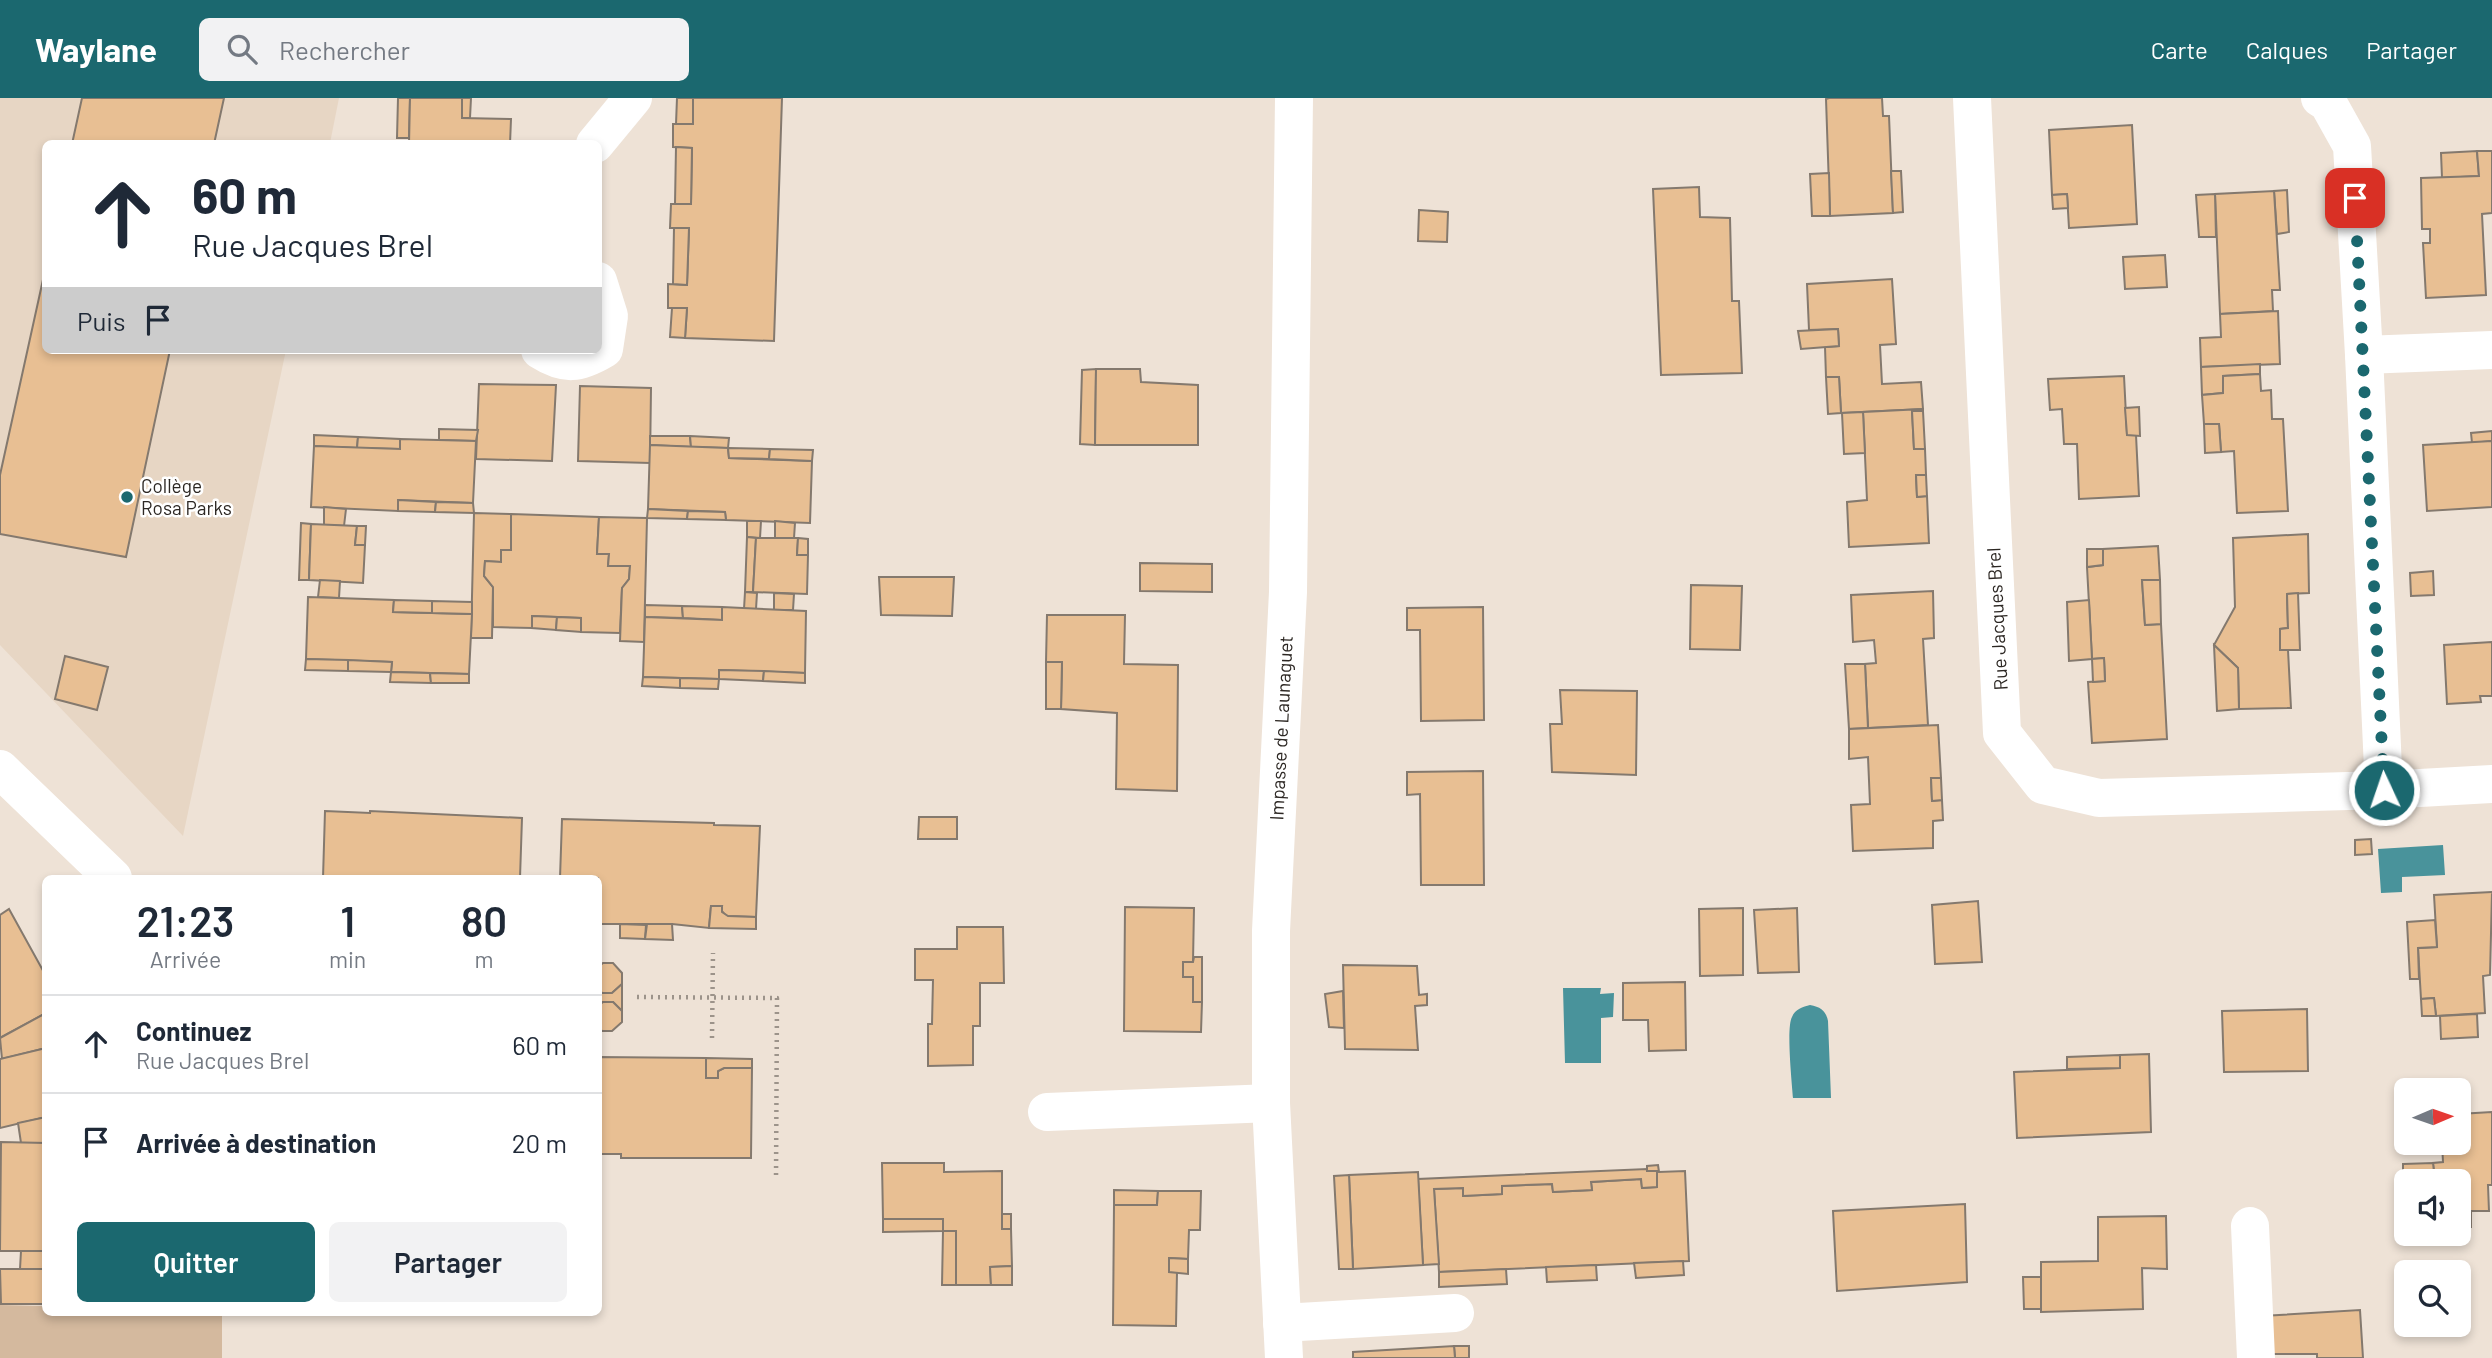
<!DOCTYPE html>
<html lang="fr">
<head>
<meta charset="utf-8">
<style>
  :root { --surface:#fff; --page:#f2f2f3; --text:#1f2937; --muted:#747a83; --line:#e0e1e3; --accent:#1b686f }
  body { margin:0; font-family:Barlow,sans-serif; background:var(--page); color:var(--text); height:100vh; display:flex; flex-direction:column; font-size:26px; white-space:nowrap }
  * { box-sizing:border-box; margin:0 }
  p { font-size:23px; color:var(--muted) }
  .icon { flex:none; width:38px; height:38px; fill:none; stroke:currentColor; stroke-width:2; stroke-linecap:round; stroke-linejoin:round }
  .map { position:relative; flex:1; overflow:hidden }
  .side { position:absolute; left:42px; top:777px; width:560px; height:441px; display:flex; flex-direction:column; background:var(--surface); border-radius:10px; box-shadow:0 4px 10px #0003 }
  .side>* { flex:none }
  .banner { position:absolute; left:42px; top:42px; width:560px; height:214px; border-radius:10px; box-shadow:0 4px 10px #0003; background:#fff; color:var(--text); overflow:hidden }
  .needle { width:46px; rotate:88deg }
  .tools { position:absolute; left:2394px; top:980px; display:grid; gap:14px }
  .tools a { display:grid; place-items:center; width:77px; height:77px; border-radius:10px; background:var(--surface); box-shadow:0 4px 10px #0003; font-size:35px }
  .pin { position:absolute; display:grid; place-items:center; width:60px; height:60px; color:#fff; margin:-30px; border-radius:14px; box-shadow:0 4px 10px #0006 }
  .me { position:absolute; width:77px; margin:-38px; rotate:357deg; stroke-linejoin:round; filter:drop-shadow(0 0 5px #0008) }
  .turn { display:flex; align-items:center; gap:24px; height:147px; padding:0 35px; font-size:32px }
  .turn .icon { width:91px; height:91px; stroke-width:2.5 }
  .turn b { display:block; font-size:49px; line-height:60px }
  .then { display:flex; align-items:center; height:66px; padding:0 35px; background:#0003; gap:14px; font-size:26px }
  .eta { display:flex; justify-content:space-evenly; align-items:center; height:119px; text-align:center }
  .eta b { font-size:42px; font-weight:600; line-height:49px }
  .primary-button { display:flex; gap:14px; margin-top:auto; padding:14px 35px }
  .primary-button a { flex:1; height:80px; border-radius:10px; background:var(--accent); color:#fff; font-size:28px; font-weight:600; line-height:80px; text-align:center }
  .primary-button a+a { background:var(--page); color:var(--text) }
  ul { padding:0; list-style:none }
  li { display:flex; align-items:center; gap:21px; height:98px; padding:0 35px; border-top:2px solid var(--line) }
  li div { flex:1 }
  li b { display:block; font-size:26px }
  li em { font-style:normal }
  header { display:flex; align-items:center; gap:42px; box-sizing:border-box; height:98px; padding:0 35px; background:var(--accent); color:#fff }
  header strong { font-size:33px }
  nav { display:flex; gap:38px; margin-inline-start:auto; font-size:24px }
  .search { width:490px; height:63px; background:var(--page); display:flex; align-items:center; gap:18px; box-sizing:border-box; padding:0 24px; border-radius:10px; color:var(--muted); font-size:26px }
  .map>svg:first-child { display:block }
  .built { fill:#e7d6c4 }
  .green { fill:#d4b99e }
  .water { fill:#49939b }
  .building { fill:#e8bf93; stroke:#84796e; stroke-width:2 }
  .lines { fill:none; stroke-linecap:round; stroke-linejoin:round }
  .path { stroke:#9c938a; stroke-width:4.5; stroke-dasharray:2 5; stroke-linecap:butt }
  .minor { stroke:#fff; stroke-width:38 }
  .route { stroke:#1b686f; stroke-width:12; stroke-dasharray:0 21.6 }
  .poi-dot { fill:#1b686f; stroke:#fff; stroke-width:2.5 }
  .labels { text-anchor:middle; stroke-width:5; stroke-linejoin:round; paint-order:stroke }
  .poi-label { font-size:19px; fill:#2c2723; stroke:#fff; text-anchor:start }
  .street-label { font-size:19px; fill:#2c2723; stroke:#fff }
</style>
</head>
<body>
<header>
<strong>Waylane</strong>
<div class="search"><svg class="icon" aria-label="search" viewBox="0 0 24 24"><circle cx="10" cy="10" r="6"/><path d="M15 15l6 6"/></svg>Rechercher</div>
<nav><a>Carte</a><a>Calques</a><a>Partager</a></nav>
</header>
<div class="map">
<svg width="2492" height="1260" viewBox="0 0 2492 1260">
  <rect width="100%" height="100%" fill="#eee2d6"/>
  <polygon class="built" points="0,0 339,0 330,45 46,46 46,252 286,252 183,738 0,547"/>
  <polygon class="green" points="0,1207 45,1208 46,1214 222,1215 222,1260 0,1260"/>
  <g class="water">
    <polygon points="2443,747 2445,777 2402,779 2402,794 2381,795 2378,751"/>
    <polygon points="1563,890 1601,890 1600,896 1614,895 1613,919 1601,920 1601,965 1565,965"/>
    <path d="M1810,907C1821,909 1826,913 1828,923L1831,1000H1793C1792,985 1786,930 1792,919C1795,911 1803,909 1810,907Z"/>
  </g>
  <g class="building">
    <polygon points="82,0 224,0 214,46 72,46"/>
    <polygon points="398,0 410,0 409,40 397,40"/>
    <polygon points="410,0 462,0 462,20 511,21 510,46 409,46"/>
    <polygon points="462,0 471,0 470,20 462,20"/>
    <polygon points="677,0 693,0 693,26 676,26"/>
    <polygon points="693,0 782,0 774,243 685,240 687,210 668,210 668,186 687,187 689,130 670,130 671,106 691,106 692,50 673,49 673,26 693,26"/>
    <polygon points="1829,0 1882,0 1883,18 1889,18 1893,115 1830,118 1826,1"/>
    <polygon points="2132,27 2137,126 2069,130 2067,96 2052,97 2049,32"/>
    <polygon points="676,49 692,50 691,106 675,106"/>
    <polygon points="2477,53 2479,78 2442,80 2441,55"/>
    <polygon points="2477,53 2492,53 2492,115 2482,116 2486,197 2426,200 2423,145 2430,145 2430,131 2422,131 2421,80 2479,78"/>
    <polygon points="1891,73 1901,73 1903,114 1893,115"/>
    <polygon points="1829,75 1830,118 1812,118 1810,76"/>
    <polygon points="1699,89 1700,119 1730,120 1732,203 1739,203 1742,275 1661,277 1653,91"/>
    <polygon points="2287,92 2289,134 2277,136 2274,93"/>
    <polygon points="2274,93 2280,192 2272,192 2273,213 2220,216 2215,96"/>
    <polygon points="2067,96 2068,110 2053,111 2052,97"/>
    <polygon points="2215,96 2216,139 2199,139 2196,97"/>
    <polygon points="1419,112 1448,114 1447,144 1418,143"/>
    <polygon points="674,130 689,130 687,187 673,186"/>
    <polygon points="2165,157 2167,189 2125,191 2123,159"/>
    <polygon points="46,168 46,252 170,252 126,459 0,436 0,377"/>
    <polygon points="1892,181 1896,246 1880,247 1882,286 1921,284 1923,311 1841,315 1839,279 1826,279 1825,249 1839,248 1838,231 1809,232 1807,186"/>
    <polygon points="672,210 687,210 685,240 670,239"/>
    <polygon points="2278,213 2280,266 2201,269 2200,240 2221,239 2220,216"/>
    <polygon points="1838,231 1839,248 1801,251 1798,233"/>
    <polygon points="2260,266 2260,276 2223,278 2223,295 2202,297 2201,269"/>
    <polygon points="1096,271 1095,347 1080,346 1082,272"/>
    <polygon points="1096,271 1140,271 1141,284 1198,287 1198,347 1095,347"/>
    <polygon points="2260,276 2261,293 2271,292 2272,321 2283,321 2288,413 2237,415 2234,353 2221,354 2219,326 2204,326 2202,297 2223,295 2223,278"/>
    <polygon points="2124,278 2127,337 2136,337 2139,398 2079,401 2077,346 2064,346 2062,311 2050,312 2048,281"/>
    <polygon points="1826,279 1839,279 1841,315 1828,316"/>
    <polygon points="479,286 556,287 552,363 476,361"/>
    <polygon points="580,288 651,290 650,365 578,363"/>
    <polygon points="2139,309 2140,338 2127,337 2125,310"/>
    <polygon points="1923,311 1923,313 1912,313 1914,351 1925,351 1926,377 1916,377 1917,399 1927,398 1929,445 1849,449 1847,404 1867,402 1863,314"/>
    <polygon points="1912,313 1923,313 1925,351 1914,351"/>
    <polygon points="1863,314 1865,355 1844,356 1842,315"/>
    <polygon points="2204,326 2219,326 2221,354 2205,355"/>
    <polygon points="439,331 478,332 476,343 439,342"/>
    <polygon points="2492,333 2492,343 2472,345 2471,335"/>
    <polygon points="314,337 358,339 357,350 314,348"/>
    <polygon points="650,338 690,338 691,349 650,347"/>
    <polygon points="690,338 729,340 728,350 691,349"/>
    <polygon points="358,339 400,341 400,351 357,350"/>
    <polygon points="400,341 476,343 473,405 398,402 398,413 311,409 314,348 400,351"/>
    <polygon points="2492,343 2492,409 2427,413 2423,347"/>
    <polygon points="650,347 728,350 729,360 812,363 810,425 726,422 725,414 648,411"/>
    <polygon points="728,350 770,351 769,361 729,360"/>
    <polygon points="770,351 813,352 812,363 769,361"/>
    <polygon points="1916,377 1926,377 1927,398 1917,399"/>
    <polygon points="398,402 436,404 435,414 398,413"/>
    <polygon points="436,404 473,405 474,415 435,414"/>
    <polygon points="324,409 346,411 344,428 324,427"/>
    <polygon points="648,411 688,413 687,421 647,420"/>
    <polygon points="688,413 725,414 726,422 687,421"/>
    <polygon points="474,415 511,416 511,452 501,452 501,464 485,463 484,478 493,489 492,540 471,540"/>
    <polygon points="511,416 599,419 597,456 609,456 608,468 630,468 629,481 622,490 620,535 581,534 581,520 557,519 532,518 532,530 493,529 493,489 484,478 485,463 501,464 501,452 511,452"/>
    <polygon points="599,419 647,420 644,544 620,543 622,490 629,481 630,468 608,468 609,456 597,456"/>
    <polygon points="747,423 761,423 760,440 747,439"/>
    <polygon points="775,423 795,425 794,440 775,440"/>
    <polygon points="301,425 311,426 309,482 299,482"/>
    <polygon points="311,426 357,428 355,447 365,447 363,485 309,482"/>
    <polygon points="357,428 366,428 365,447 355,447"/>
    <polygon points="2308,436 2309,495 2287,496 2288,530 2280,531 2280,552 2288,552 2291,610 2239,611 2238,570 2214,547 2235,509 2233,440"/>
    <polygon points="747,439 756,440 753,494 745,494"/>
    <polygon points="756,440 798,440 797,457 808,457 807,496 753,494"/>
    <polygon points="798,440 808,441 808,457 797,457"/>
    <polygon points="2158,448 2160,482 2142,482 2145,527 2161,526 2167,641 2092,645 2088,584 2105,583 2104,560 2092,561 2087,469 2103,467 2103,451"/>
    <polygon points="2087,451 2103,451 2103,467 2087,469"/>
    <polygon points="1140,465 1212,466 1212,494 1140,493"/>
    <polygon points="2433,473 2434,497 2411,498 2410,475"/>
    <polygon points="879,479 954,479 952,518 881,517"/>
    <polygon points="320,482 340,483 339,500 318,499"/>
    <polygon points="2142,482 2160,482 2161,526 2145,527"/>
    <polygon points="1691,487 1742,488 1740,552 1690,551"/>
    <polygon points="1933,493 1934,540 1923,541 1928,627 1868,630 1865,566 1876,565 1874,542 1853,544 1851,497"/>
    <polygon points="745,494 757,495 756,511 744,511"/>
    <polygon points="774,495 794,496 793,512 774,512"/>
    <polygon points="2298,495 2300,552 2280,552 2280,531 2288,530 2287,496"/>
    <polygon points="308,499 394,502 393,514 472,516 469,576 391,574 392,564 306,561"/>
    <polygon points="394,502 432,503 432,515 393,514"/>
    <polygon points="2089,502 2092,561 2069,563 2067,504"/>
    <polygon points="432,503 472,504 472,516 432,515"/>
    <polygon points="645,507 682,508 683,520 645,519"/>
    <polygon points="682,508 722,509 722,522 683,520"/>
    <polygon points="722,509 806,513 805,575 719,572 719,581 643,579 645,519 722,522"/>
    <polygon points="1483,509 1484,622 1421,623 1420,532 1407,532 1407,510"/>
    <polygon points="1047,517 1125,517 1124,566 1178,567 1177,693 1116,691 1117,615 1061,611 1062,564 1046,564"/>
    <polygon points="532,518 557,519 556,532 532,530"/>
    <polygon points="557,519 581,520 581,534 556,532"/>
    <polygon points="2492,544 2492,598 2480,598 2481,604 2447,606 2444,547"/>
    <polygon points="2214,547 2238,570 2239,611 2217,613"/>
    <polygon points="65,558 108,569 97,612 55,601"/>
    <polygon points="2104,560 2105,583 2093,584 2092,561"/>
    <polygon points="306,561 348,562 348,573 305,572"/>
    <polygon points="348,562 392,564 391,574 348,573"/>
    <polygon points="1046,564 1062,564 1061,611 1046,611"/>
    <polygon points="1845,566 1865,566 1868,630 1849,631"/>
    <polygon points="719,572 764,573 763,583 719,581"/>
    <polygon points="764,573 805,575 805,585 763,583"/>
    <polygon points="391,574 430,575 431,585 390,584"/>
    <polygon points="430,575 469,576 469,585 431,585"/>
    <polygon points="643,579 680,580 680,590 642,588"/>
    <polygon points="680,580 719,581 718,591 680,590"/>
    <polygon points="1560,592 1637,593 1636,677 1552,674 1550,626 1562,626"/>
    <polygon points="1938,627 1941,680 1931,680 1932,703 1942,702 1943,722 1933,723 1933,750 1853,753 1851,707 1870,706 1868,659 1849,661 1849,631"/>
    <polygon points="1483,673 1484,787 1421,787 1420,696 1407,697 1407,674"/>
    <polygon points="1931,680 1941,680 1942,702 1932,703"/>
    <polygon points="325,713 370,715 370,713 522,720 520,780 323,780"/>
    <polygon points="919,719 957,719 957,741 918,741"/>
    <polygon points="562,721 714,725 714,727 760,728 756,819 726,818 721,812 722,808 711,808 709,830 672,826 598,826 598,780 560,780"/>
    <polygon points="2371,741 2372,756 2355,757 2355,742"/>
    <polygon points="2492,794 2490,877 2483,878 2485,915 2436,918 2434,900 2421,901 2418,850 2437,849 2434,797"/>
    <polygon points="1978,803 1982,864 1935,866 1932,807"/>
    <polygon points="711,808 722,808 722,814 728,818 756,819 756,831 709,830"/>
    <polygon points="1125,809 1194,810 1193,864 1183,864 1183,879 1193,879 1193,904 1202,904 1201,934 1124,933"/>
    <polygon points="1743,810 1743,877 1700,878 1699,811"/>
    <polygon points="1797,810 1799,874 1758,875 1754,812"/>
    <polygon points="9,811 46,878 46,915 0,940 0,817"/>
    <polygon points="2435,822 2437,849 2418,850 2419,881 2410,881 2407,824"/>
    <polygon points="620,826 646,827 645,841 620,840"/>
    <polygon points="647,826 672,826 673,842 645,841"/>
    <polygon points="957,829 1003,829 1004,885 980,885 980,928 973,928 973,967 928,968 928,926 932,926 933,882 915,882 915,851 957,851"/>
    <polygon points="1194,859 1202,859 1202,904 1193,904 1193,879 1183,879 1183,864 1193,864"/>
    <polygon points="603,865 613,865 622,875 622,886 612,895 602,895 598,891 598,869"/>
    <polygon points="1343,867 1417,868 1419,897 1427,896 1427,907 1415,908 1418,952 1345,951"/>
    <polygon points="1685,884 1686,952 1649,953 1648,922 1623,922 1623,885"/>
    <polygon points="622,886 622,913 613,904 603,904 598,908 598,891 602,895 612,895"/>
    <polygon points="1343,893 1344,930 1329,929 1325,896"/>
    <polygon points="2434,900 2436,918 2422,918 2421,901"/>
    <polygon points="603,904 613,904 622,913 622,924 612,933 602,933 598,929 598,908"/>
    <polygon points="2307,911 2308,973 2224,974 2222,913"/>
    <polygon points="46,915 46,950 2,961 0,940"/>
    <polygon points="2477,916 2478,939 2441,941 2440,918"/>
    <polygon points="46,950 46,1019 0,1030 0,961"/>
    <polygon points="2149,956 2151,1034 2017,1040 2014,974 2120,970 2120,957"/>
    <polygon points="2120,957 2120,970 2067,971 2067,959"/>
    <polygon points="598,959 706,960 706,980 718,980 718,973 724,970 752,970 751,1060 621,1060 621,1056 598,1056"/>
    <polygon points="706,960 752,961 752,970 724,970 718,973 718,980 706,980"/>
    <polygon points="2492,1014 2492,1087 2488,1087 2489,1113 2471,1113 2471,1129 2459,1130 2459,1083 2435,1083 2433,1065 2443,1064 2442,1045 2459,1045 2459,1016"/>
    <polygon points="46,1019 46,1045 21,1045 18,1025"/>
    <polygon points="1,1044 46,1045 46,1153 0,1153"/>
    <polygon points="882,1065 944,1065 944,1074 1002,1073 1002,1131 1011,1131 1012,1168 990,1169 991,1187 956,1187 956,1133 943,1133 943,1121 883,1121"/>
    <polygon points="2433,1065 2435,1083 2406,1083 2406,1089 2403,1089 2403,1066"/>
    <polygon points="1658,1067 1659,1074 1685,1073 1689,1163 1439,1174 1434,1091 1463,1090 1463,1098 1502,1096 1502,1088 1552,1086 1553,1094 1592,1092 1591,1084 1641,1081 1642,1090 1657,1089 1657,1073 1647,1073 1647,1068"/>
    <polygon points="1647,1071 1647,1073 1657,1073 1657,1089 1642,1090 1641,1081 1591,1084 1592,1092 1553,1094 1552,1086 1502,1088 1502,1096 1463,1098 1463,1090 1434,1091 1439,1166 1423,1167 1418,1081"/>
    <polygon points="1418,1074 1423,1167 1353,1171 1349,1077"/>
    <polygon points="1349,1077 1353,1171 1339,1171 1334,1078"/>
    <polygon points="1114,1092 1158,1093 1157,1107 1114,1107"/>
    <polygon points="1158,1093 1201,1093 1200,1132 1189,1132 1188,1161 1169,1160 1169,1174 1177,1174 1176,1228 1113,1227 1114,1107 1157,1107"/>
    <polygon points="1965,1106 1967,1184 1837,1193 1833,1113"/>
    <rect x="1002" y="1116" width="9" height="15"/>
    <polygon points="2166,1118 2167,1171 2142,1170 2143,1211 2041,1214 2041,1164 2098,1163 2098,1119"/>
    <polygon points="883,1121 943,1121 943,1133 883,1134"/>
    <polygon points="943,1133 956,1133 956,1187 942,1187"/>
    <polygon points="21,1153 46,1153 46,1171 20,1171"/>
    <polygon points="1169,1160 1188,1161 1188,1176 1169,1174"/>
    <polygon points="1683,1163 1684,1177 1636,1180 1634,1165"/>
    <polygon points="1596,1167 1597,1182 1547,1184 1546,1169"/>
    <polygon points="1012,1168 1012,1187 991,1187 990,1169"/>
    <polygon points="0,1171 46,1171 46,1206 1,1206"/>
    <polygon points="1506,1171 1507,1186 1439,1189 1439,1174"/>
    <polygon points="2023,1179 2041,1179 2041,1211 2024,1211"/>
    <polygon points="2360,1212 2363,1260 2317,1260 2317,1256 2263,1256 2262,1218"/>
    <polygon points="1454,1248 1469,1248 1469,1260 1455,1260"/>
    <polygon points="1454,1248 1455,1260 1353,1260 1353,1254"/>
  </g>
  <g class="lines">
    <g class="path">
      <polyline points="637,899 777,900 776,1082"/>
      <polyline points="712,940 713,855"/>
    </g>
    <g class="minor">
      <polyline points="1972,0 2002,635 2043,687 2099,700 2384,692"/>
      <polyline points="2320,0 2328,5 2352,48 2364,257"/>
      <polyline points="595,46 633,0"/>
      <path d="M540,252C565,268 579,266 604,251L609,218L598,183"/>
      <polyline points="2492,252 2364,257 2384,692 2492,686"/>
      <polyline points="0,671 113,780"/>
      <polyline points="1047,1014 1271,1005"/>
      <polyline points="2250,1128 2256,1260"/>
      <polyline points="1282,1225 1455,1215"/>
      <polyline points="1284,1260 1271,1005 1271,833 1288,494 1294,0"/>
    </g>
  </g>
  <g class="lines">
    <polyline class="route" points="2355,100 2384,692"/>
  </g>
  <circle class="poi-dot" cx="127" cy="399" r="7"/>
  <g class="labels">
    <g class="poi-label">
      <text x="141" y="395">Collège<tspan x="141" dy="22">Rosa Parks</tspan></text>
    </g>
    <g class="street-label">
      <text transform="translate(1997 521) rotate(-93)" y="7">Rue Jacques Brel</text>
      <text transform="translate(1281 630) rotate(-87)" y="7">Impasse de Launaguet</text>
    </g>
  </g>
</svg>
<div class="tools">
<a><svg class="needle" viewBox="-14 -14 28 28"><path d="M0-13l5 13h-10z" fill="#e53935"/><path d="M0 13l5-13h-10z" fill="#747a83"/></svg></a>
<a><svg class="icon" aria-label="sound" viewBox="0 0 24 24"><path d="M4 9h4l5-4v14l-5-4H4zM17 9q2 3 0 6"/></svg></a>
<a><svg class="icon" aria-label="search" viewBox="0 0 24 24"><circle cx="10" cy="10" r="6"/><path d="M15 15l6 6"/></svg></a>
</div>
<div class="pin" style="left:2355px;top:100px;background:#d93025"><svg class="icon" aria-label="arrive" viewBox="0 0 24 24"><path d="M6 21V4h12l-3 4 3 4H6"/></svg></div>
<svg class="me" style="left:2384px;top:692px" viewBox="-20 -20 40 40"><circle r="17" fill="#1b686f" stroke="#fff" stroke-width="3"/><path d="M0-11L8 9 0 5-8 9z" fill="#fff"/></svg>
<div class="banner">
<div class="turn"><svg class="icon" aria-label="ahead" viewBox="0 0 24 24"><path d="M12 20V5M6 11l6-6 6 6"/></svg><div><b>60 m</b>Rue Jacques Brel</div></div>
<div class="then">Puis<svg class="icon" aria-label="arrive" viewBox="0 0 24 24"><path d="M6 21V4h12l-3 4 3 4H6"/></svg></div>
</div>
<section class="side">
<div class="eta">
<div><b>21:23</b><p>Arrivée</p></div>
<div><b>1</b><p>min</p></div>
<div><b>80</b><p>m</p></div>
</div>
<ul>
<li><svg class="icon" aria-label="ahead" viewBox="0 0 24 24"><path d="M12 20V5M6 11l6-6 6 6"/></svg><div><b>Continuez</b><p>Rue Jacques Brel</p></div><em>60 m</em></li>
<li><svg class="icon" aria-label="arrive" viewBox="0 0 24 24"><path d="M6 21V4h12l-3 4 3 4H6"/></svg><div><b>Arrivée à destination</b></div><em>20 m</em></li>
</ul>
<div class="primary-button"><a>Quitter</a><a>Partager</a></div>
</section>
</div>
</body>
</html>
